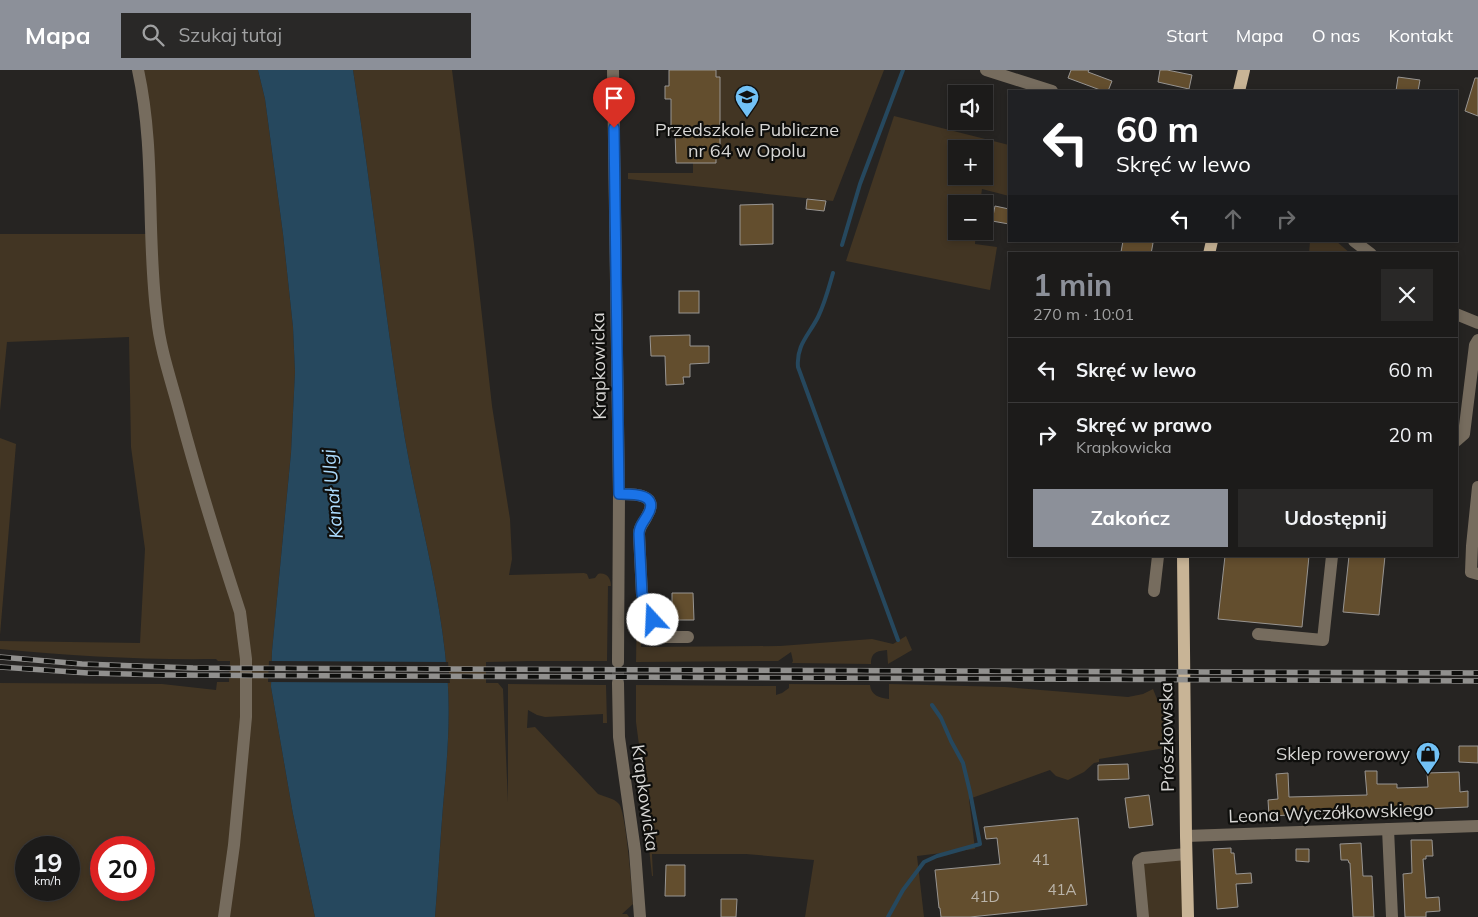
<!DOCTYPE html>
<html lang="pl">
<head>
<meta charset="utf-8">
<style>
  :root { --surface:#1c1b1a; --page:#292827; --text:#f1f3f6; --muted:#a0a1a2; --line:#3a3939; --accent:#8c9099 }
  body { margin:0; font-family:Mulish,sans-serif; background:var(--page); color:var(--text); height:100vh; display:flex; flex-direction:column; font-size:19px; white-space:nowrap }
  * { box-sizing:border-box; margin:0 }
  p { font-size:16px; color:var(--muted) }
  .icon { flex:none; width:28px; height:28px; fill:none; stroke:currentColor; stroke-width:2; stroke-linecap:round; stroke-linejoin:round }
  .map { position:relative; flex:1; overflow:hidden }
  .side { position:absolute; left:1008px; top:182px; width:450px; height:305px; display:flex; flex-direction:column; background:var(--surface); border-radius:0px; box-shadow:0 2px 8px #0003,0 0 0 1px var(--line) }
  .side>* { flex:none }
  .hud { position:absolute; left:1008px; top:20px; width:450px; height:152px; border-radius:0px; box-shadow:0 2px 8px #0003,0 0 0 1px var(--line); background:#202124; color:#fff; overflow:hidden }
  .tools { position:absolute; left:948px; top:15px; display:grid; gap:10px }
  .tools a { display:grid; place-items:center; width:45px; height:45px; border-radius:0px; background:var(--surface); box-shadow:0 2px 8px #0003,0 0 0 1px var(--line); font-size:25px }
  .speed { position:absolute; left:15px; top:766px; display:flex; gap:10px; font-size:25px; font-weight:700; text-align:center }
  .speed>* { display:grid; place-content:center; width:65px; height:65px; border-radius:50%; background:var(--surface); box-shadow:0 2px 8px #0003,0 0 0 1px var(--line); line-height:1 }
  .speed small { font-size:12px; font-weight:400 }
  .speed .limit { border:8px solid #d22; background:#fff; color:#111 }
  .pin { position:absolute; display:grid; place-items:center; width:42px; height:42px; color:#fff; margin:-51px -21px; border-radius:50% 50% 50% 0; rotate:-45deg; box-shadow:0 0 5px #0007 }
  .pin .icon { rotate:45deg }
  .me { position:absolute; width:55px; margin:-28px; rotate:340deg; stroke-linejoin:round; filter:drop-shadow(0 0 4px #0008) }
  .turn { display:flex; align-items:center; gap:18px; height:105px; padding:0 25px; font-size:22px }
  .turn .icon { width:65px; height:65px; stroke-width:2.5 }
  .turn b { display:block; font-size:35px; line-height:42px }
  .lanes { display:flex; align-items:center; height:48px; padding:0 25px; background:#0003; justify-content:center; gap:25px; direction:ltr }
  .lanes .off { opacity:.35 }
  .round { display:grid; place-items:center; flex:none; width:52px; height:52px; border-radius:0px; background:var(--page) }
  .headline { display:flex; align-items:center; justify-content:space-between; height:85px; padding:0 25px }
  h1 { font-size:30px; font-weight:700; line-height:38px; color:var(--accent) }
  .primary-button { display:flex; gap:10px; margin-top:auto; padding:10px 25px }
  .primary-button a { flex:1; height:58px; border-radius:0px; background:var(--accent); color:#fff; font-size:20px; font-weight:700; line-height:58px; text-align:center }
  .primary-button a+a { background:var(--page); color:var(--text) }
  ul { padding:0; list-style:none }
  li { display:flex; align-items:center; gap:15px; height:65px; padding:0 25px; border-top:1px solid var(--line) }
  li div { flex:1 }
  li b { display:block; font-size:19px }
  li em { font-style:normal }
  header { display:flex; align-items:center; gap:30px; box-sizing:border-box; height:70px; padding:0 25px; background:var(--accent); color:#fff }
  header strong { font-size:24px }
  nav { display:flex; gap:28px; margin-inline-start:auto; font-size:18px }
  .search { width:350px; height:45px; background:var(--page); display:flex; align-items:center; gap:12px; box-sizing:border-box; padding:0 18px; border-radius:0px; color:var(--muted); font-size:19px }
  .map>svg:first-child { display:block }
  .green { fill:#423523; fill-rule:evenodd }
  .water { fill:#26485e }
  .pier { fill:#262422 }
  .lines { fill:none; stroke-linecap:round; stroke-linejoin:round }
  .stream { stroke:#26485e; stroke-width:4 }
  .building { fill:#634e2e; stroke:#989592 }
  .minor-tunnel { stroke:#413f3d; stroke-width:12; stroke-dasharray:12 6; stroke-linecap:butt }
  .minor { stroke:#766c5e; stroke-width:12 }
  .major { stroke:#c8b496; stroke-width:12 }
  .rail-casing { stroke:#91908e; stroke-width:5.5 }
  .rail { stroke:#0e0e0c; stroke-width:4; stroke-dasharray:11; stroke-linecap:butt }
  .route-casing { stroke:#114b97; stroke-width:12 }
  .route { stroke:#1a73e8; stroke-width:9 }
  .labels { text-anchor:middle; stroke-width:4.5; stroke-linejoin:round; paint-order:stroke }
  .number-label { font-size:15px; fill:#bab4aa }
  .poi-label { font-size:18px; fill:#d7d6d4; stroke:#0e0e0c }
  .street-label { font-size:18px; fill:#d7d6d4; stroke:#0e0e0c }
  .water-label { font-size:19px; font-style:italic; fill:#acdbfd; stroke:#0e0e0c }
</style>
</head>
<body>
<header>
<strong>Mapa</strong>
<div class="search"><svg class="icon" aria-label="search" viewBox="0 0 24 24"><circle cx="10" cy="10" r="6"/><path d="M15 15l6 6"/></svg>Szukaj tutaj</div>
<nav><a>Start</a><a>Mapa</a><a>O nas</a><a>Kontakt</a></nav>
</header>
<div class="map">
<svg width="1478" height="847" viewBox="0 0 1478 847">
  <rect width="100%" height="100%" fill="#262422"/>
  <g class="green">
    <path d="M138,0H258L265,29L283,164L293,257L295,302L291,383L272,581L271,617L293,744L315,847H0V613L162,614L216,620L217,612H229L230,591H218L216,589C144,590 72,586 0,579V571L140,573L145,479L131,377L129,267L7,272L0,341V164H151ZM26,778H69V820H26ZM101,778H144V820H101Z"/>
    <path d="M353,0H452L474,174L492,336L510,449L512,489L509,505L584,503L587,504L589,509L595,508L598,504C606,502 611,508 611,516H608L607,591H529L486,592V613H498L503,619L508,732V614L606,615L607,653H603V644L545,647L537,645L528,640L527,658L535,657L598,724C605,727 614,728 619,734C626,742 632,819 633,834L622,844H627L629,847H435C438,810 440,773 443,736C447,691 451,647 447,603C440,515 414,431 401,345C383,230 371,115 353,0Z"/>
    <polygon points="716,0 884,0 833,131 628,109 628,103 693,103 693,92 695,93 716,93 716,81 704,29 720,29 720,8 716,7"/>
    <path d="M894,46L1009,75V126L982,119L980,134H956V161H976L975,174L997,177L990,220L846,191ZM956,79H984V106H956Z"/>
    <polygon points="1310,171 1336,171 1351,184 1309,184"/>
    <polygon points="0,368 16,374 0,565"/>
    <path d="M637,537H639L641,577L780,576L872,569L893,574L906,566L912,580L888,594L887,580C877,581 871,582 871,594L792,593L793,591L791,582L778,591L636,592Z"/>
    <path d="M789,614L870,615C871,625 879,628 889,629V614L1005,617L1128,627L1143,624L1153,619L1157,629L1165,625V678L1099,689V692L1094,693L1084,702L1068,710L1056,706L1050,700L969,729L975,779L917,786L924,847H805L814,790L746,784H652L653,806H652L638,676L639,675L636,652V615L776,616V625L782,623L789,618Z"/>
    <polygon points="1186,784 1188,847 1143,847 1139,790"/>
  </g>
  <path class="water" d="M258,0H353C371,115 383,230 401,345C414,431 440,515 447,603C451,647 447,691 443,736C440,773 438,810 435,847H315L293,744L271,617L272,581L291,383L295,302L293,257L283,164L265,29Z"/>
  <polygon class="pier" points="269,591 448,592 450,613 268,612"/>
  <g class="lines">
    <g class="stream">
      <polyline points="842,175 860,114 903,0"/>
      <path d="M833,203C829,217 825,233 818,247C809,265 796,275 798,297L898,570"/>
      <polyline points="888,847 903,820 924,792 937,786 980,774 970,722 963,693 951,671 941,648 932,635"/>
    </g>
  </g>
  <g class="building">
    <polygon points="669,0 716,0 716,7 720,7 720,81 716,81 716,93 676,93 675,61 671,61 671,29 665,29 665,16 669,16"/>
    <polygon points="1071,0 1089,0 1088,2 1112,11 1108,21 1103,21 1068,8"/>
    <polygon points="1160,0 1167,0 1192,5 1189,19 1158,12"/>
    <polygon points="1398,7 1420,10 1418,21 1396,21"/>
    <polygon points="1475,8 1478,8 1478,46 1465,41"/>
    <polygon points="807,129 826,131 824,141 806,139"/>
    <polygon points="773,134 773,174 740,175 740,135"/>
    <polygon points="995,136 1009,139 1009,154 992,151"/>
    <polygon points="1123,171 1146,171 1153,173 1151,184 1133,184 1121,182"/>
    <rect x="679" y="221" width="20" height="22"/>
    <polygon points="690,265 690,276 709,276 709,293 690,294 690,307 683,307 684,314 666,315 665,286 651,286 650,266"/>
    <polygon points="1225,486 1309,486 1302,557 1218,549"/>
    <polygon points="1349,486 1385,486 1379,545 1343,542"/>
    <polygon points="672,523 693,523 694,550 672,550"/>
    <polygon points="1459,676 1478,676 1478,693 1459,692"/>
    <polygon points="1128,694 1129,709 1098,710 1098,695"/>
    <polygon points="1365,701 1377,701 1377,714 1397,714 1397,718 1428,717 1427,703 1459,702 1460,722 1468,721 1468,737 1269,746 1268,730 1278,729 1276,704 1288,703 1289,727 1367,725"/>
    <polygon points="1149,725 1153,755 1129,758 1125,728"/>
    <polygon points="1078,748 1087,835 970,847 941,847 940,838 939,838 935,800 1000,794 997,768 986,769 984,757"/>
    <polygon points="1411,770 1432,770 1433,786 1426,786 1426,789 1423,789 1426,828 1439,827 1440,841 1426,842 1426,847 1405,847 1403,804 1412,803"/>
    <polygon points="1361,773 1363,806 1372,806 1374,847 1353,847 1350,793 1349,793 1348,790 1341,790 1340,774"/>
    <polygon points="1231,778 1231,783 1234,783 1236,804 1251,803 1252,813 1236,814 1238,837 1217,839 1213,779"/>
    <polygon points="1296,779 1309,779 1309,792 1296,791"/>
    <polygon points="666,795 685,795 685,826 665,826"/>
    <polygon points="721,829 737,829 736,847 721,847"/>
  </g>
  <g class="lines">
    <polyline class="minor-tunnel" points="618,613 618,592"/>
    <g class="minor">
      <path d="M138,0C156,82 146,166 157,248C160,279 171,310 179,340C197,408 218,475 240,542L246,589V647L234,775L224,847"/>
      <polyline points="613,0 619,424 618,592"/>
      <polyline points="986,0 1052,21"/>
      <polyline points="1354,171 1371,184"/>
      <polyline points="1456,244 1478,253"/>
      <polyline points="1456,371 1464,364 1475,275 1478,270"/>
      <polyline points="1478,417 1472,476 1471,502 1478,504"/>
      <path d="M619,424C632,424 661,423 647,446C644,453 639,456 639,464L642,525L652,535L653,564L659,567H688"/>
      <polyline points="1154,521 1158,486"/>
      <polyline points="1258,564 1323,570 1332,486"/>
      <polyline points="618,613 619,667 635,781 640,847"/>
      <polyline points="1388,759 1392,847"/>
      <polyline points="1186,766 1478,756"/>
      <polyline points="1143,847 1138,793 1139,790 1143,788 1186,784"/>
    </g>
    <g class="major">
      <polyline points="1239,21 1244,0"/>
      <polyline points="1209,184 1212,171"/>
      <polyline points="1183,486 1186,766 1188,847"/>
    </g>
    <defs>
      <g id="rail">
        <polyline points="0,587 82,594 193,598 1478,603"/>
        <polyline points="0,597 88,603 166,605 1478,611"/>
      </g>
    </defs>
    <use href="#rail" class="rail-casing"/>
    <use href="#rail" class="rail"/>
  </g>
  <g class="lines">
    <defs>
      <path id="route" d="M614,58L619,424C632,424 661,423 647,446C643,453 639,456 639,464L642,525L652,535L653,550"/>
    </defs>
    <use href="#route" class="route-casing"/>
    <use href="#route" class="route"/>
  </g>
  <defs>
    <symbol id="school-pin" viewBox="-11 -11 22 30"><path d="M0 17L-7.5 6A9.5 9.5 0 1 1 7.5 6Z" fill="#72c1f5" stroke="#0e0e0c"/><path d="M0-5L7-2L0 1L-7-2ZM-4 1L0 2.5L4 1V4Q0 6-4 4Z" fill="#111"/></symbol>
    <symbol id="shop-pin" viewBox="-11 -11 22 30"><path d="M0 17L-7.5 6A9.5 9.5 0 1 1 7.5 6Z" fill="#72c1f5" stroke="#0e0e0c"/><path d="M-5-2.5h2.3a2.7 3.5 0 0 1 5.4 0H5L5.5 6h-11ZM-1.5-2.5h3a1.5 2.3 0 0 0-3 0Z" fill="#111"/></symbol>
  </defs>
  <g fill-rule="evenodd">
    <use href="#school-pin" x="733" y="13" width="28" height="38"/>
    <use href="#shop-pin" x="1414" y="670" width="28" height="38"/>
  </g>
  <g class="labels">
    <g class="number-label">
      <text x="1041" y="795">41</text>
      <text x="1062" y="825">41A</text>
      <text x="985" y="832">41D</text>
    </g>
    <g class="poi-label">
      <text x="747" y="66">Przedszkole Publiczne<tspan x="747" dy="21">nr 64 w Opolu</tspan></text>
      <text x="1410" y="690" text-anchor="end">Sklep rowerowy</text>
    </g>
    <g class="street-label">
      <text transform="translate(599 296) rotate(-91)" y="6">Krapkowicka</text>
      <text transform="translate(1167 667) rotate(-91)" y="6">Prószkowska</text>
      <text transform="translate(645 728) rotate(82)" y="6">Krapkowicka</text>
      <text transform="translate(1331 743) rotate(-2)" y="6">Leona Wyczółkowskiego</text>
    </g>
    <g class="water-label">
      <text transform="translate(332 424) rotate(-95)" y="7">Kanał Ulgi</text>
    </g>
  </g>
</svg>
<div class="tools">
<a><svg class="icon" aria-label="sound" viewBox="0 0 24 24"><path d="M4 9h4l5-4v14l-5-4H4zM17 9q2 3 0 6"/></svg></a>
<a>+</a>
<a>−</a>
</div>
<div class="speed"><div>19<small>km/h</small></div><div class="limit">20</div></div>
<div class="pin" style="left:614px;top:58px;background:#d93025"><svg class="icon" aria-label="arrive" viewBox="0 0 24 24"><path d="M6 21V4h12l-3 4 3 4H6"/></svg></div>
<svg class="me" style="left:653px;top:550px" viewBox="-20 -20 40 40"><circle r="19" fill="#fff"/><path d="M0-13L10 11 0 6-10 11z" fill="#1a73e8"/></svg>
<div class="hud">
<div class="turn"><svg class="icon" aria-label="left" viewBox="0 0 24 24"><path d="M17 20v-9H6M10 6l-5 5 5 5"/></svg><div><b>60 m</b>Skręć w lewo</div></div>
<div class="lanes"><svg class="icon" aria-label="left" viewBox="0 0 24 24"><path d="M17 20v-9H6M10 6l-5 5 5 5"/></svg><svg class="icon off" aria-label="ahead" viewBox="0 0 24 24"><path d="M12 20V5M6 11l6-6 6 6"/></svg><svg class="icon off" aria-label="right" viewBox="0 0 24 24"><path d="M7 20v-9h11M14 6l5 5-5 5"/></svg></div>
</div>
<section class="side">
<div class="headline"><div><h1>1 min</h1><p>270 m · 10:01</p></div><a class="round"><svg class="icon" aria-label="close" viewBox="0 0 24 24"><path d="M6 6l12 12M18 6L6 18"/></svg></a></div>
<ul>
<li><svg class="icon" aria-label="left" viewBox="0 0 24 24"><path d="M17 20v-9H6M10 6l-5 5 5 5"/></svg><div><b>Skręć w lewo</b></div><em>60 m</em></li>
<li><svg class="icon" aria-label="right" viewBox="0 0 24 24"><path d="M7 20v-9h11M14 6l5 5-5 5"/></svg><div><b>Skręć w prawo</b><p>Krapkowicka</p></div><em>20 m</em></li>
</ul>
<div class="primary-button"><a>Zakończ</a><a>Udostępnij</a></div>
</section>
</div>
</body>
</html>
